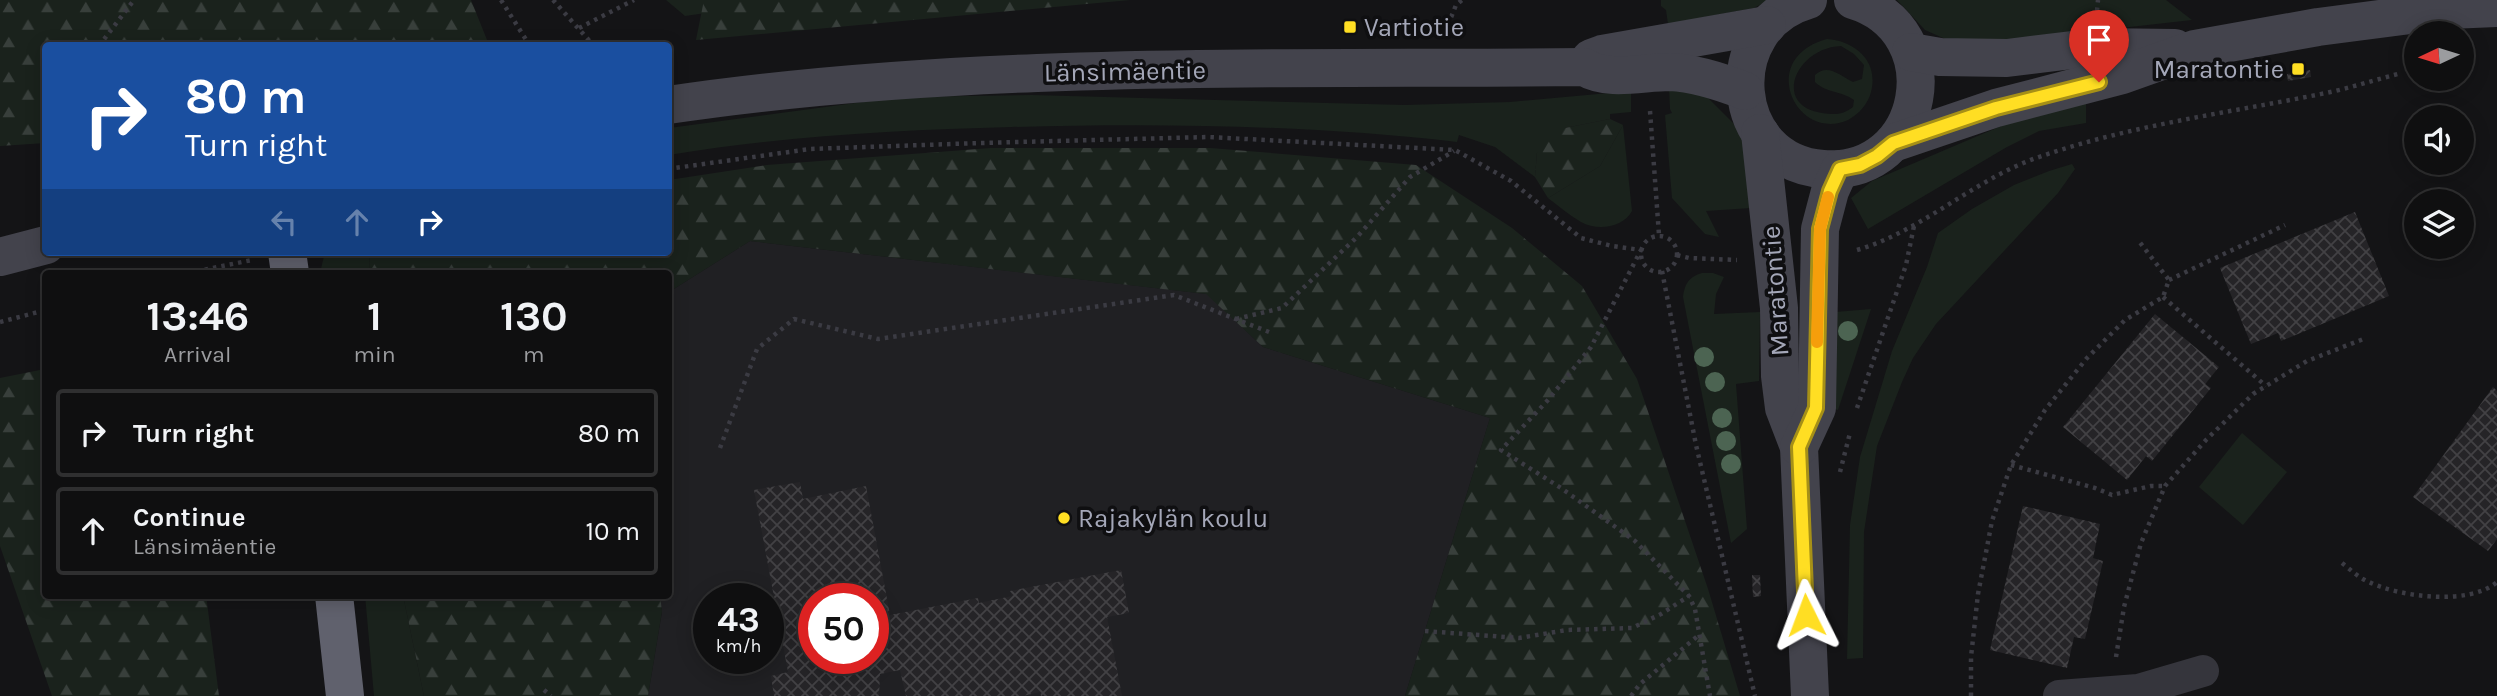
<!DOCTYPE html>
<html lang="en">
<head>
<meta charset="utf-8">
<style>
  :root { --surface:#0f0f10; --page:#181819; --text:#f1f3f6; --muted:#9b9c9f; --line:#2f2f30 }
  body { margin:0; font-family:Karla,sans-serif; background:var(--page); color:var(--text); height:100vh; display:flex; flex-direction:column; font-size:26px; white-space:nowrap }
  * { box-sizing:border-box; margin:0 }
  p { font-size:23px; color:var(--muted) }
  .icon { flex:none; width:38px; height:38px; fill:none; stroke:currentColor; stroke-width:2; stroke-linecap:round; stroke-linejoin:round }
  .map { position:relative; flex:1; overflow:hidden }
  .panel { position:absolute; left:42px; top:270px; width:630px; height:329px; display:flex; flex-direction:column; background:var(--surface); border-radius:7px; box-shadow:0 4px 18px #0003,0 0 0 2px var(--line) }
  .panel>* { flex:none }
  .hud { position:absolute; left:42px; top:42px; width:630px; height:214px; border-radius:7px; box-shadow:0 4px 18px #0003,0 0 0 2px var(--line); background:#1a4fa0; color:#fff; overflow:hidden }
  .needle { width:46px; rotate:266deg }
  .tools { position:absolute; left:2404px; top:21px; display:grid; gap:14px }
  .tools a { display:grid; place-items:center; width:70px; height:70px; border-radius:50%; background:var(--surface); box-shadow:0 4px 18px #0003,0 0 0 2px var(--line); font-size:35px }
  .speed { position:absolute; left:693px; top:583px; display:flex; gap:14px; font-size:35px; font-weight:700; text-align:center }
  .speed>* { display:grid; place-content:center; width:91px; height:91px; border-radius:50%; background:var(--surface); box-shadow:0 4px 18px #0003,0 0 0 2px var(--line); line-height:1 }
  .speed small { font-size:18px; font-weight:400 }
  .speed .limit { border:10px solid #d22; background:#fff; color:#111 }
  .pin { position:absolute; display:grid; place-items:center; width:60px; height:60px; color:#fff; margin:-72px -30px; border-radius:50% 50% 50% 0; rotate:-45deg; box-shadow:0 0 7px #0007 }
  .pin .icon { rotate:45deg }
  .me { position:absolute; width:77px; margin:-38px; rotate:357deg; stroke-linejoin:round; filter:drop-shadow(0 0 5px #0008) }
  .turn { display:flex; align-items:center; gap:24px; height:147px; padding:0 28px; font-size:32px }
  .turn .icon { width:91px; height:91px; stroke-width:2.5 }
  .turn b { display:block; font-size:49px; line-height:60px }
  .lanes { display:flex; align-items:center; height:66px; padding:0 28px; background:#0003; justify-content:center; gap:35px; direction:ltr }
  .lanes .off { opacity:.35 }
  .eta { display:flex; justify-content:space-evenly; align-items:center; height:119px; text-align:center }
  .eta b { font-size:42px; font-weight:700; line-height:49px }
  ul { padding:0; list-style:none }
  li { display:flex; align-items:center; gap:21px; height:88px; margin:0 14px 10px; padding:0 14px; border:4px solid var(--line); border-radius:7px }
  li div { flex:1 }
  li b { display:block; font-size:26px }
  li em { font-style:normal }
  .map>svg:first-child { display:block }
  .built { fill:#202023; fill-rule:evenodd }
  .green { fill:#1a221c; fill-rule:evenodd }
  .forest { fill:url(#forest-firs) }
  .building { fill:url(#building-cross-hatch); fill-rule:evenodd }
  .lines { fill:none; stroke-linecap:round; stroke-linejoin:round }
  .path { stroke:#3b3b43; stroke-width:4.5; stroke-dasharray:3.5 5; stroke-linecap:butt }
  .street { stroke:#35353c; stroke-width:32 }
  .secondary { stroke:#43434c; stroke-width:38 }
  .highway { stroke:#60616d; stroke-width:38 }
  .tree { fill:#4c6452 }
  .route-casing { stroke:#a69017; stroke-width:18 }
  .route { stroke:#ffde23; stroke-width:12 }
  .slow { stroke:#f59e0b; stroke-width:12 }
  .poi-dot { fill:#ffde23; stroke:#0f0f11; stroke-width:2.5 }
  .labels { text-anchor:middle; stroke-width:7; stroke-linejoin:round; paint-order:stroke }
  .poi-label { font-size:26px; fill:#a4a7b8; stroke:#0f0f11; text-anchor:start }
  .street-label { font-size:26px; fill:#a4a7b8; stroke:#0f0f11 }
</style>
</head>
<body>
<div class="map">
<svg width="2497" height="696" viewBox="0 0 2497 696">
  <defs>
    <pattern id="forest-firs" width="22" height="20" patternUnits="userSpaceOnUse" patternTransform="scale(1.75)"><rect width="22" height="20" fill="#1a221c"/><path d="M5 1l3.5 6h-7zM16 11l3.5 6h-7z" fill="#383f3b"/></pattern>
    <pattern id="building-cross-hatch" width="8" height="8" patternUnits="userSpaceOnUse" patternTransform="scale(1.75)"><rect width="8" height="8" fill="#252427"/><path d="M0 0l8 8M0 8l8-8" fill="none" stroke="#424144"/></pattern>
  </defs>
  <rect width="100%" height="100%" fill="#141416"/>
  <path class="built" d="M750,241L1207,294L1263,347L1490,418L1405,696H648L662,612L660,595H668V441L673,423L668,411L669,292ZM709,598H768V658H709ZM814,598H873V658H814Z"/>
  <g class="green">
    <polygon points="666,0 797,0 685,16"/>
    <polygon points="1661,0 1769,0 1754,8 1668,24 1666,10 1661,6"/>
    <polygon points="1897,0 2166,0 2192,20 1996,42 1952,42 1925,30"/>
    <path d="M1827,39C1855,41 1879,61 1871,92C1868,104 1859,114 1848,120C1796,143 1756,58 1827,39ZM1841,46L1854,54L1864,65L1862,79L1853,82C1840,76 1828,63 1815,75V82C1826,93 1842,91 1854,100L1853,107C1843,115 1835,115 1822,113C1772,106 1795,48 1841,46Z"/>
    <polygon points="1669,87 1706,96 1735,125 1744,142 1751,208 1706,211 1719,237 1705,234 1672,198 1665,115 1672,113 1670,109"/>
    <path d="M1631,91V112L1610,114V119L1565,128L1537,153L1535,177L1495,147L1459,135L1457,142C1310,125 1160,123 1012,127C897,130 782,136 669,155V128L900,97L1032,95L1405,105L1510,102Z"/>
    <polygon points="2086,101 2086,123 2039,131 2007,147 1868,229 1851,198 1872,181 2027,115"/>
    <path d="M1623,125L1632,211C1623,228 1597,231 1581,222C1569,215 1559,206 1548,198L1600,166Z"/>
    <polygon points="2072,164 2075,169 2058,193 1936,324 1913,358 1902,382 1877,446 1864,532 1863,658 1847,659 1850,525 1860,457 1892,351 1927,267 1938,233 1972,209 2014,185 2049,171"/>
    <polygon points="325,252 370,252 369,273 320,273"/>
    <path d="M1702,273H1713L1724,277L1716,294L1714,314L1760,312L1759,381L1736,384L1747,529L1731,543L1683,297C1685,283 1689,277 1702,273Z"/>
    <polygon points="1871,309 1838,410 1832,408 1835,312"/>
    <polygon points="2242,433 2287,472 2243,525 2199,487"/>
    <polygon points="365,595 403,595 424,696 374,696"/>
  </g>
  <g class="forest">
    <polygon points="0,0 471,0 489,45 46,46 45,143 0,146"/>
    <polygon points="704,0 1130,0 696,40"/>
    <polygon points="1610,119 1623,125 1600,166 1548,198 1535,177 1537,153 1545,136 1565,128"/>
    <polygon points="991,148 1210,148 1416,165 1512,228 1582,286 1637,379 1708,589 1740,696 1405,696 1490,418 1263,347 1206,294 750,241 669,292 668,273 369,273 370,252 668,252 669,180 767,165"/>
    <polygon points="45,369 46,595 206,595 219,696 52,696 0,546 0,378"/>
    <polygon points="403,595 660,595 662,611 648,696 424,696"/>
  </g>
  <g class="building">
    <polygon points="2310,70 2311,77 2288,81 2287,74"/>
    <polygon points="2355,212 2389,296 2281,341 2278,333 2251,344 2220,268"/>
    <polygon points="2155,314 2219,367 2205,384 2211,388 2152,461 2146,456 2127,480 2063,427"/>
    <polygon points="2493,387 2497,391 2497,539 2488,551 2413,497"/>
    <path d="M800,482L803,499L866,486L890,615L978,598L979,603L1012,596L1010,591L1121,570L1129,613L1107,617L1122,696H1041L1040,692L1023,696H906L900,670L880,674L879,696H774L771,676L788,672L754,490ZM814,598H873V658H814Z"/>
    <polygon points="2023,506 2100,524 2093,558 2103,561 2085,639 2074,637 2067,668 1990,650"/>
    <polygon points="1752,575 1760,575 1761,596 1753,597"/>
  </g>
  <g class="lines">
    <g class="path">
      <polyline points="501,0 530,46"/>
      <polyline points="553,0 594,46"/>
      <polyline points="2097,11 2098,0"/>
      <polyline points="1448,25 1456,5 1462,0"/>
      <polyline points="579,28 634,0"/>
      <polyline points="99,46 134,0"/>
      <polyline points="1650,111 1659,235"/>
      <polyline points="668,169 810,149 980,143 1208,137 1455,150 1511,181 1581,238 1612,246 1641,250 1591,347 1548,400 1501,450 1561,488 1635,541 1689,596 1695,609 1710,696"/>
      <circle cx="1659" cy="254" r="18"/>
      <path d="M1857,250C1922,231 1972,181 2036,158C2130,125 2228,113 2326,93C2350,88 2374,80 2398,74"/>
      <polyline points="1677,255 1689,258 1737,260"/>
      <polyline points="1662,271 1696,445 1755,696"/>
      <polyline points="188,273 252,260"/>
      <polyline points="2169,280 2285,225"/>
      <polyline points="2163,297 2266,386"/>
      <polyline points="1236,319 1282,308 1357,237 1410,177 1454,151"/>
      <polyline points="0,322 46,310"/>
      <polyline points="1857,408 1906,265 1914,226"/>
      <polyline points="720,448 757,349 794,319 878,339 1174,295 1269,332"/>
      <polyline points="2011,465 2095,488 2112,495 2151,486 2165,486"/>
      <polyline points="1840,472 1850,433"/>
      <path d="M2342,563C2351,570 2359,578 2369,582C2400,597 2469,606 2497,582"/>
      <polyline points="1425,631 1519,638 1567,630 1632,628 1661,614 1689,596"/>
      <polyline points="2116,657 2124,607 2141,543 2165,486 2206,440 2253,394 2307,361 2366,338"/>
      <polyline points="544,690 551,696"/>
      <polyline points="1631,696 1640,684 1699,635"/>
      <polyline points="1971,696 1971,657 1978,594 1992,521 2011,465 2045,410 2087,358 2125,320 2163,297 2169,280 2138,240"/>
    </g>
    <polyline class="street" points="2059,696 2138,690 2203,671"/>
    <g class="secondary">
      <path d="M1808,0C1717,26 1728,162 1823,169C1926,177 1953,30 1853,0"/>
      <polyline points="1911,52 1940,57 2007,58 2097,47 2175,48"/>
      <polyline points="1585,66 1591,58 1602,54 1767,25"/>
      <path d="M668,105C971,60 1278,70 1584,67C1609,82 1642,72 1670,72C1695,73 1722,82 1745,91"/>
      <polyline points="1760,133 1779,308 1780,376 1784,408 1799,447 1810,696"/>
      <polyline points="1893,143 1996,108 2122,75 2195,49 2318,27 2449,10 2497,8"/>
      <polyline points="0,257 46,245"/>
      <polyline points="1799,447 1817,408 1820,229 1830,191 1840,169"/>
    </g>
    <g class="highway">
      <polyline points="287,252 290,273"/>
      <polyline points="334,595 345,696"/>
    </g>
  </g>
  <g class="tree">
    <circle cx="1848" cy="331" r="10"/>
    <circle cx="1704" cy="357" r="10"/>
    <circle cx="1715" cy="382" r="10"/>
    <circle cx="1722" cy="418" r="10"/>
    <circle cx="1726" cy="441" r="10"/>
    <circle cx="1731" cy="464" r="10"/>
  </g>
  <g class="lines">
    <defs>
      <polyline id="route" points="1806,615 1799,447 1816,408 1820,229 1830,191 1840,169 1860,165 1877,156 1893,143 1996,108 2099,82"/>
    </defs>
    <use href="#route" class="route-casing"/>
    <use href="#route" class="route"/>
    <polyline class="slow" points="1817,342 1820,229 1828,197"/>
  </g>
  <g class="poi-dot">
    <rect x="1343" y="20" width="14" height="14" rx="3.5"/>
    <rect x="2291" y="62" width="14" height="14" rx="3.5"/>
    <circle cx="1064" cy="518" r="7"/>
  </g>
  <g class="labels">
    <g class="poi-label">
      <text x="1364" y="36">Vartiotie</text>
      <text x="2284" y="78" text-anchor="end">Maratontie</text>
      <text x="1078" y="527">Rajakylän koulu</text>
    </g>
    <g class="street-label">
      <text transform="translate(1125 71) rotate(-1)" y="9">Länsimäentie</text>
      <text transform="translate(1775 291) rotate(-94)" y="9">Maratontie</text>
    </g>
  </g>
</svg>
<div class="tools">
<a><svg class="needle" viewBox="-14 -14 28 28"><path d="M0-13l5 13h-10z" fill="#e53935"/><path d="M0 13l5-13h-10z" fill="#9b9c9f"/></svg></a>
<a><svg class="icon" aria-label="sound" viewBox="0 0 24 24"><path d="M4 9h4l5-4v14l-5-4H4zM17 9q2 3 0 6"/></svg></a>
<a><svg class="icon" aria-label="layers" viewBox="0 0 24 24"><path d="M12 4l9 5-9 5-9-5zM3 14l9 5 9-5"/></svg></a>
</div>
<div class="speed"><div>43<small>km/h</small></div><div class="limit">50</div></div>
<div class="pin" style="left:2099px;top:82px;background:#d93025"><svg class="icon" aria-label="arrive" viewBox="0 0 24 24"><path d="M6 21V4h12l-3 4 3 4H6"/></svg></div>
<svg class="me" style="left:1806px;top:615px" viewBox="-20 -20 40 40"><path d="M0-17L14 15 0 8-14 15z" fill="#ffde23" stroke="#fff" stroke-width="4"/></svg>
<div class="hud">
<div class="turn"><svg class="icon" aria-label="right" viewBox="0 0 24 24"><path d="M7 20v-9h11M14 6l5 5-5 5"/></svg><div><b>80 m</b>Turn right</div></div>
<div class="lanes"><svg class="icon off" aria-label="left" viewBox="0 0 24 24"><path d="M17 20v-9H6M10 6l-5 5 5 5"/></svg><svg class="icon off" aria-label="ahead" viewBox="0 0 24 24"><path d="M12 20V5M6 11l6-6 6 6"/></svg><svg class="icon" aria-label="right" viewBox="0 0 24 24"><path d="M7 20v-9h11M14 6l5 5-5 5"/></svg></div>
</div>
<section class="panel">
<div class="eta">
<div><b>13:46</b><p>Arrival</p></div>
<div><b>1</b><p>min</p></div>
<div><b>130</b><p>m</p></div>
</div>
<ul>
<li><svg class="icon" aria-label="right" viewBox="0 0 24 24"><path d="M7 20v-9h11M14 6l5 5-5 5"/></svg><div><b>Turn right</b></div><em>80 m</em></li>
<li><svg class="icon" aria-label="ahead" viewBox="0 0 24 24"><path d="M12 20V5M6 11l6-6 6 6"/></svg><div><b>Continue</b><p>Länsimäentie</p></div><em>10 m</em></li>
</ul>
</section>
</div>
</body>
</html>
